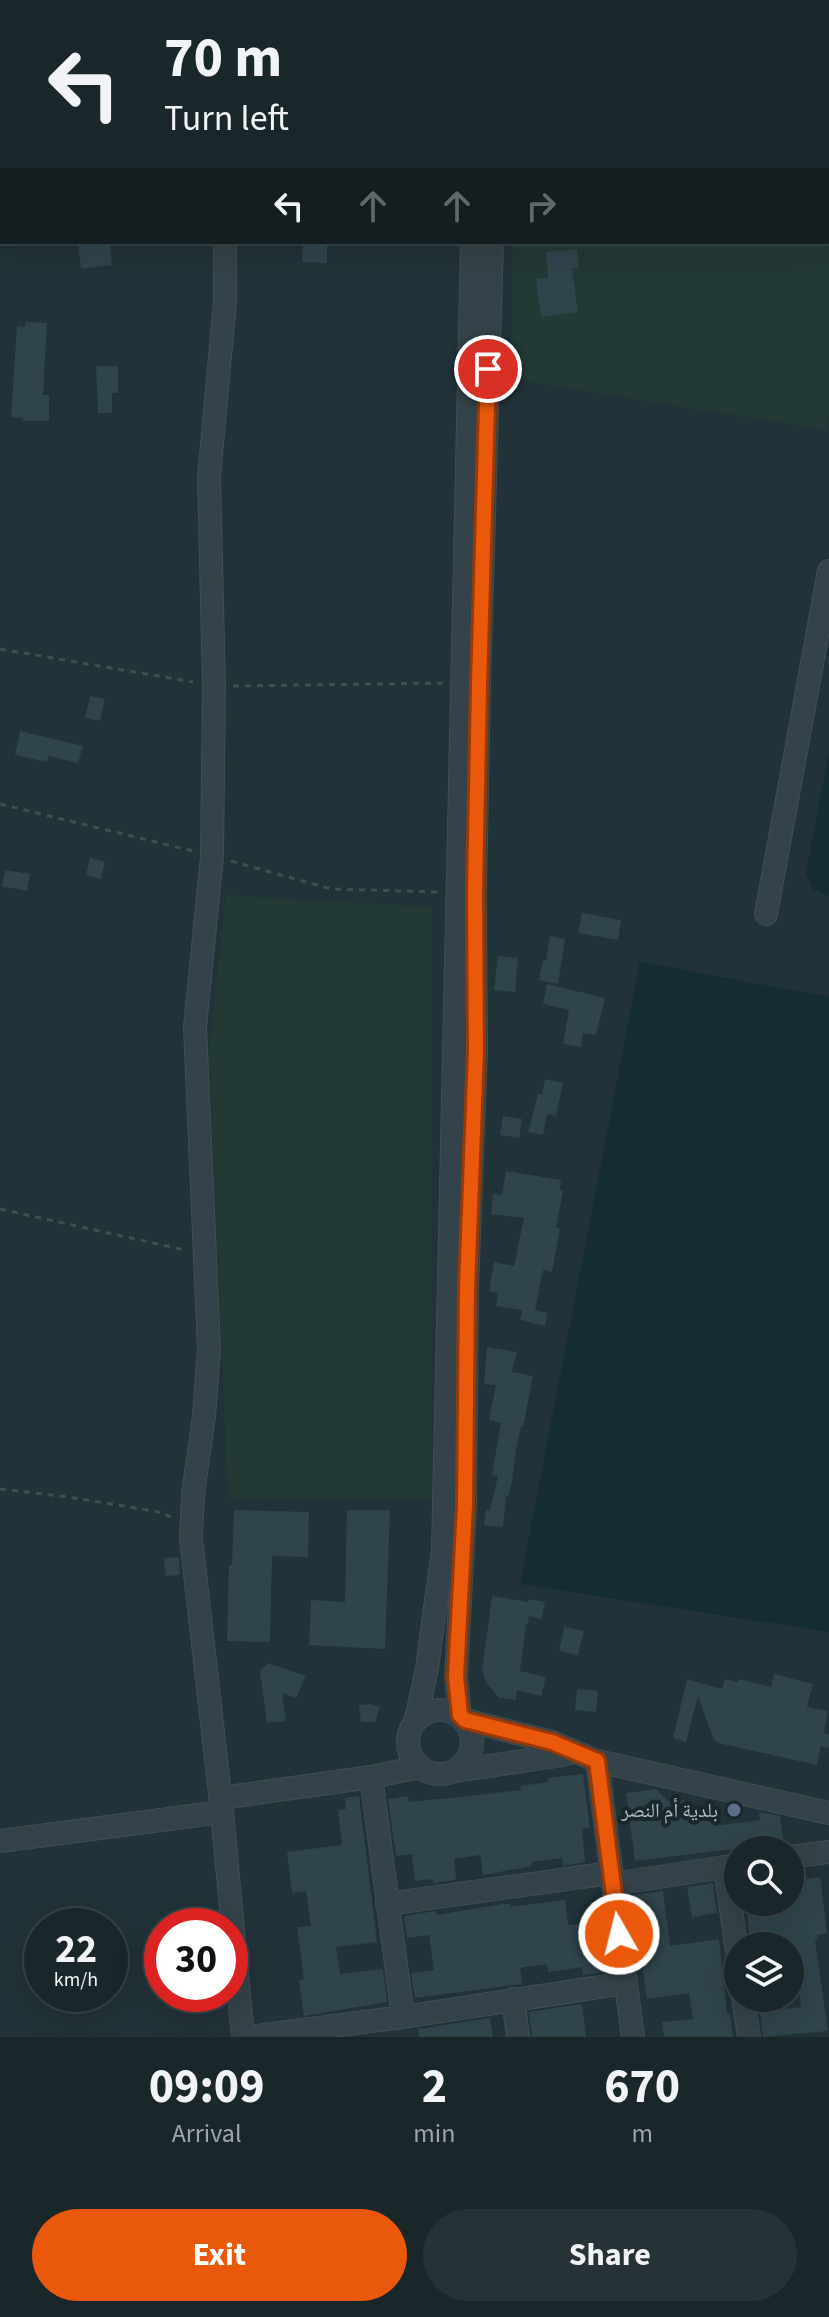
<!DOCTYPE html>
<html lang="en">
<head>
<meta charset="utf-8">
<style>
  :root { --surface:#19262a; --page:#263236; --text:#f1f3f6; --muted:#9fa5a8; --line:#374347; --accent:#ea580c }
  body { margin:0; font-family:"Source Sans 3","Noto Naskh Arabic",sans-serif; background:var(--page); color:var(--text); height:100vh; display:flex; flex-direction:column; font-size:30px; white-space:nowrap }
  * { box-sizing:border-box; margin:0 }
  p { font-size:26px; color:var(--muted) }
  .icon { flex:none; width:44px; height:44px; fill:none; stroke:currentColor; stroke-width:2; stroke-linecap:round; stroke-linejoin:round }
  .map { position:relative; height:2037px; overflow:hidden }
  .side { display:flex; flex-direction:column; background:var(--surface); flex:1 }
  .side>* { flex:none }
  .banner { position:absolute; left:0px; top:0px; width:830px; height:244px; box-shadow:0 8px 32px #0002,0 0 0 2px var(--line); background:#19262a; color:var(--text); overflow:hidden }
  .controls { position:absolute; left:724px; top:1836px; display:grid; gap:16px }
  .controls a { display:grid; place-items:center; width:80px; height:80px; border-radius:50%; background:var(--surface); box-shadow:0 8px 32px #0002,0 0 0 2px var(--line); font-size:40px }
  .speed { position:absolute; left:24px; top:1908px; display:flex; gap:16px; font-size:40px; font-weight:700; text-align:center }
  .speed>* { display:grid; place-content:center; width:104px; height:104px; border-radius:50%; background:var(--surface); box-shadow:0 8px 32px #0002,0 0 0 2px var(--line); line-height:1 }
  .speed small { font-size:20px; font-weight:400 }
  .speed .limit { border:12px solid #d22; background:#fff; color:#111 }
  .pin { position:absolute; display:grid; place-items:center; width:68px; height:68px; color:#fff; margin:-34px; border:4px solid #fff; border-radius:50%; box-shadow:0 2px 8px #0007 }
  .me { position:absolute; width:88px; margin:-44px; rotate:352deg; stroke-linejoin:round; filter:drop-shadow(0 0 6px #0008) }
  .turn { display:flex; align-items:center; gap:28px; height:168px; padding:0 32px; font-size:36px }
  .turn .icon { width:104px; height:104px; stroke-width:2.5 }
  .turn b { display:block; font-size:56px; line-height:68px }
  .lanes { display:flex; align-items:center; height:76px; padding:0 32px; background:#0003; justify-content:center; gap:40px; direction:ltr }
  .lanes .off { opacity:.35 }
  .eta { display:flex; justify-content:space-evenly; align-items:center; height:136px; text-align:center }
  .eta b { font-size:48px; font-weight:700; line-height:56px }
  .cta { display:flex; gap:16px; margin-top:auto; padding:16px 32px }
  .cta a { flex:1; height:92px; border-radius:48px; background:var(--accent); color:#fff; font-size:32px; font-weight:700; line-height:92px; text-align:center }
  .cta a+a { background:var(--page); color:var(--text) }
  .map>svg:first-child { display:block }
  .green { fill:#233935 }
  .water { fill:#152c35 }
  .building { fill:#30444c }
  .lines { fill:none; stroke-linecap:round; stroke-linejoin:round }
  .minor-casing { stroke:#414e55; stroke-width:24 }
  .path { stroke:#3b524d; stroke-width:3; stroke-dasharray:6 6; stroke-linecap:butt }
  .minor { stroke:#344349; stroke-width:22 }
  .route-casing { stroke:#983908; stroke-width:20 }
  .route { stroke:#ea580c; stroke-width:14 }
  .service-dot { fill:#5c6f8a; stroke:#1a272d; stroke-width:3 }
  .labels { text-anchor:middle; stroke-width:8; stroke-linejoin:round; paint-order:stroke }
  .poi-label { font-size:20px; fill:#afbec5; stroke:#1a272d; text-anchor:end }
</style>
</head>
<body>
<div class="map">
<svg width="829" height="2037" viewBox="0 0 829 2037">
  <rect width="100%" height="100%" fill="#213238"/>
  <g class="green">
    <rect x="69" y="0" width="134" height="2"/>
    <polygon points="518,0 829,0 829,414 826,430 511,379 513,242 828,242 828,2 517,2"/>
    <polygon points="226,895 432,907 432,1498 228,1498 209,1051"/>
  </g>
  <g class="water">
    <polygon points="829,752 829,896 813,889 806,873"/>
    <polygon points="640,962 829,997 829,1632 520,1584"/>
  </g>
  <g class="building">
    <polygon points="78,242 110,242 112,265 81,269"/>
    <polygon points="303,242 327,242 327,263 302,262"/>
    <polygon points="577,249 579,268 572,268 578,312 541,317 536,279 548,277 546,252"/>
    <polygon points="25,322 47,323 43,395 49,395 49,421 23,421 23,418 11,417 17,326 25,327"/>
    <polygon points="96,366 118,366 118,393 112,393 112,413 98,413"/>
    <polygon points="90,696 105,699 100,721 85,718"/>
    <polygon points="20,731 83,746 78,763 48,756 47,762 15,755"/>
    <polygon points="90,858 105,862 101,879 86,875"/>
    <polygon points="5,870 30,874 27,891 2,886"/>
    <polygon points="582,913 621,920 618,940 578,933"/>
    <polygon points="550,936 565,939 558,984 539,980 543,960 546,961"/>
    <polygon points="498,956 518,958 515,992 494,990"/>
    <polygon points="547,984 605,998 596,1035 583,1033 581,1047 563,1044 569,1010 543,1004"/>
    <polygon points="545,1079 563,1083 556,1116 547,1114 543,1135 528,1132 538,1094 542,1095"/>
    <polygon points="503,1116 522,1119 519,1138 500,1135"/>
    <polygon points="506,1171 561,1180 560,1190 563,1191 556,1228 560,1229 552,1272 543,1270 535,1310 548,1313 545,1326 520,1320 522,1310 496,1306 498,1293 489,1291 494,1262 514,1266 524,1218 491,1214 493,1194 502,1195"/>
    <polygon points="487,1347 517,1352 512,1372 533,1376 523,1427 521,1426 516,1450 512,1482 508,1497 506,1496 503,1527 484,1525 486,1509 490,1510 498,1476 492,1475 501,1423 489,1420 496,1385 484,1384"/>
    <polygon points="234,1510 309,1512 308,1557 272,1556 270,1642 227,1641 229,1565 232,1565"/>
    <polygon points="347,1510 390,1510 385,1649 309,1645 311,1600 345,1602"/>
    <polygon points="179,1557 180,1575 166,1576 164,1558"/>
    <polygon points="492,1596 528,1602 529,1599 545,1602 542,1619 529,1616 528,1624 526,1623 520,1671 546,1677 541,1696 517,1690 516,1700 499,1698 486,1682 482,1671"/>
    <polygon points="564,1627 584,1631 578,1655 559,1651"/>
    <polygon points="268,1663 306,1676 296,1698 282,1693 286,1721 267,1723 260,1671"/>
    <polygon points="774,1674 813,1684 807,1707 828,1711 824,1733 829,1734 829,1748 821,1746 817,1765 718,1743 714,1740 698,1696 686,1742 673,1738 687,1679 722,1689 725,1679 738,1682 739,1679 771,1687"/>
    <polygon points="577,1689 598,1691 596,1712 575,1710"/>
    <polygon points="370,1704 380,1707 375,1722 361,1722 359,1705"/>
    <polygon points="583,1774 590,1828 582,1829 585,1862 563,1866 562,1858 531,1862 532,1866 483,1875 480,1855 454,1859 456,1880 433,1883 433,1879 415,1881 412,1854 396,1856 388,1799 408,1796 409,1802 470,1796 521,1790 520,1786 548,1782 547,1778"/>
    <polygon points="656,1789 669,1802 685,1800 687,1817 713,1813 715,1826 760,1820 759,1812 780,1816 784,1845 780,1848 766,1850 764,1850 764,1845 635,1861 626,1793"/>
    <polygon points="359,1796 377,1942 336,1947 340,1974 383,1969 387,2002 304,2016 299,1980 304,1979 297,1927 311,1926 306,1891 292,1893 287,1852 342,1845 338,1810 346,1809 345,1798"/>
    <polygon points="820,1877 827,1933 817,1935 818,1940 815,1940 828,2031 763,2037 760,2012 801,2007 797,1974 793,1958 790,1958 790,1946 755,1946 753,1932 749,1933 746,1902 790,1902 790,1881"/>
    <polygon points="713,1883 717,1913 692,1917 687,1887"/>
    <polygon points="663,1891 670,1946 719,1939 727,2013 730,2013 733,2037 664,2037 662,2022 693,2019 689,1993 647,1999 632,1895"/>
    <polygon points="565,1900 568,1925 603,1921 610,1971 583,1975 582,1967 548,1972 547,1964 520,1968 522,1984 415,1998 411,1973 434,1970 429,1935 407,1938 404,1916 436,1911 436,1915 502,1904 510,1904 510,1907"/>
    <polygon points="582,2004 586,2037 532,2037 529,2012"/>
    <polygon points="490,2018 493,2037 419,2037 418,2029"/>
  </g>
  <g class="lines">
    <defs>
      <g id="minor">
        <polyline points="222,0 222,2"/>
        <polyline points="478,2 478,0"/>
        <polyline points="500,2 500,0"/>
        <polyline points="225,242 225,302 209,477 214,686 212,856 195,1027 209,1349 204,1416 193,1494 191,1538 222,1812 243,2037"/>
        <polyline points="766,914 829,571"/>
        <circle cx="440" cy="1742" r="32"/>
        <polyline points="460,1715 456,1677 465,1505 467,1289 476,1051 475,892 479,685 492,242"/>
        <polyline points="416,1720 427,1668 443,1549 472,242"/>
        <polyline points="465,1720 552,1742 597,1761 829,1813"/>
        <polyline points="597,1761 633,2037"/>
        <polyline points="455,1771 557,1756 573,1752"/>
        <polyline points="371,1777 403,2017"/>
        <polyline points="221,1798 371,1777 420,1767"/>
        <polyline points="0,1841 222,1812"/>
        <polyline points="790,1857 829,1852"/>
        <polyline points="725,1867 738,1959"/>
        <polyline points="613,1884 738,1865"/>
        <polyline points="387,1904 611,1873"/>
        <polyline points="743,1998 749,2037"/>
        <polyline points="513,1999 518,2037"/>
        <polyline points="248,2037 403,2017 626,1983"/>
      </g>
    </defs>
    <use href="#minor" class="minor-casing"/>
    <g class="path">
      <polyline points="0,156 2,155"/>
      <polyline points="0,649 193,682"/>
      <polyline points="233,686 445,683"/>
      <polyline points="0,804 193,851"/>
      <polyline points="231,861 331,889 440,892"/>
      <polyline points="0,1209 185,1250"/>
      <polyline points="0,1489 69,1497 159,1512 173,1518"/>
    </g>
    <use href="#minor" class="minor"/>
  </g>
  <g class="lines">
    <defs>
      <polyline id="route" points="488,369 479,685 475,892 476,1051 467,1289 465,1505 456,1677 460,1715 465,1720 552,1742 597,1761 619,1934"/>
    </defs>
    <use href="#route" class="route-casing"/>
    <use href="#route" class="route"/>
  </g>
  <circle class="service-dot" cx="734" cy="1810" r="8"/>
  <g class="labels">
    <g class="poi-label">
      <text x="718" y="1817">بلدية أم النصر</text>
    </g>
  </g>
</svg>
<div class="controls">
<a><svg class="icon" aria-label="search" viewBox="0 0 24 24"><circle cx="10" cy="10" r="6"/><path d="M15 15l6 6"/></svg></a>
<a><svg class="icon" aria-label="layers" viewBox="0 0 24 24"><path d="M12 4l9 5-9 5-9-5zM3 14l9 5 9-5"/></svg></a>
</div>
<div class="speed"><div>22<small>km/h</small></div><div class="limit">30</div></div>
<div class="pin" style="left:488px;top:369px;background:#d93025"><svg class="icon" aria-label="arrive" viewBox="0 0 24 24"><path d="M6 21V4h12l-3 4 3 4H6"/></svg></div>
<svg class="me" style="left:619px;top:1934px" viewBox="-20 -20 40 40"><circle r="17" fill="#ea580c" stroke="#fff" stroke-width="3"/><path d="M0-11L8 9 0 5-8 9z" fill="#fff"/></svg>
<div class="banner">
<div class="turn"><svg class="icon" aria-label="left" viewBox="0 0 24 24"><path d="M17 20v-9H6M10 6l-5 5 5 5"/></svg><div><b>70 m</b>Turn left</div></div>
<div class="lanes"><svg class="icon" aria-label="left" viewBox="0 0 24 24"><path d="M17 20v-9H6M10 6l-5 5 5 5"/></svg><svg class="icon off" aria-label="ahead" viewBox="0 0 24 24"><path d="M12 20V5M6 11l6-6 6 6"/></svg><svg class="icon off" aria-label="ahead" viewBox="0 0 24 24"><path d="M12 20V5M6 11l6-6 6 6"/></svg><svg class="icon off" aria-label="right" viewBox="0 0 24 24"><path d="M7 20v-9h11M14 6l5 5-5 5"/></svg></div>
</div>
</div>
<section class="side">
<div class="eta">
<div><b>09:09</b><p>Arrival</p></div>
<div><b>2</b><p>min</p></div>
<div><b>670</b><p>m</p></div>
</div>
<div class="cta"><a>Exit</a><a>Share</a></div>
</section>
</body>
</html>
